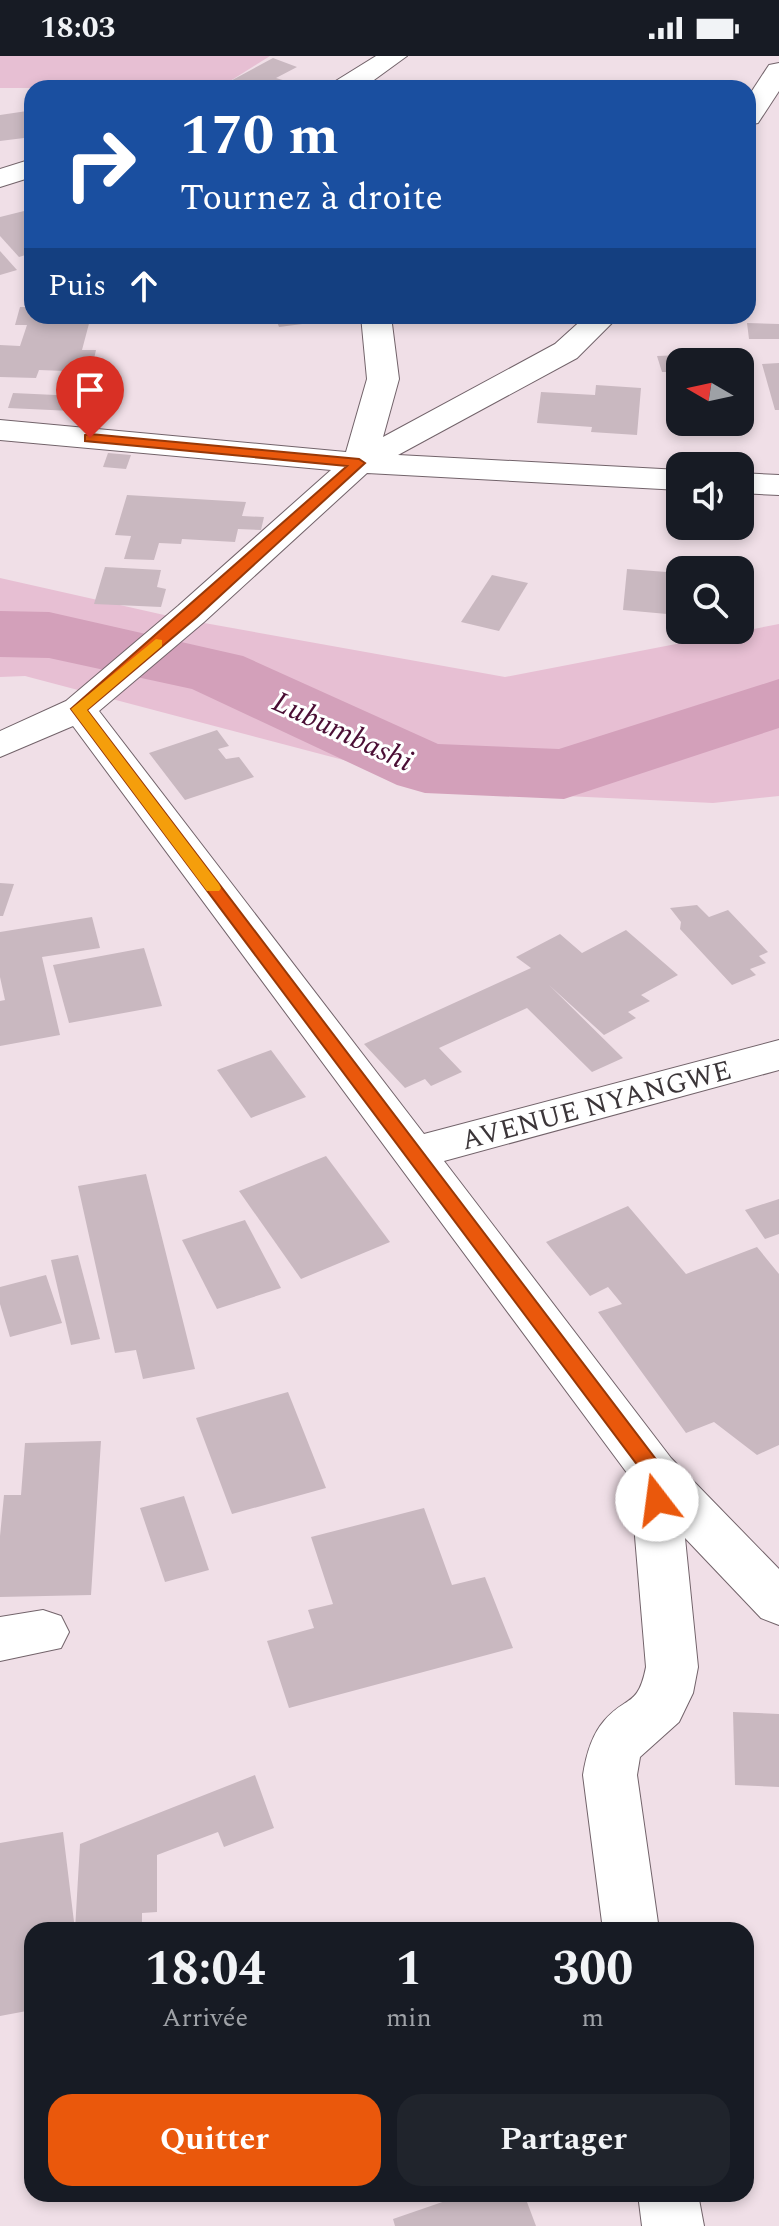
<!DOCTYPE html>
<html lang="fr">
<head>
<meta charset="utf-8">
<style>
  :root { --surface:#171b24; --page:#20242c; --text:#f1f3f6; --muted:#9ea1a6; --accent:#ea580c }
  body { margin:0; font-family:Spectral,serif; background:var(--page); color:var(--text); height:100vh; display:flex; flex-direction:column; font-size:30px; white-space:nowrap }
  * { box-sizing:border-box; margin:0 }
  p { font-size:26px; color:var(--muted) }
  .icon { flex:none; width:44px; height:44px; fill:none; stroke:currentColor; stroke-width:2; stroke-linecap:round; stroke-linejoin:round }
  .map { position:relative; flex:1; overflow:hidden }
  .side { position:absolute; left:24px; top:1866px; width:730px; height:280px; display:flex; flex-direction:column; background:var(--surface); border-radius:24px; box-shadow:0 4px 12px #0003 }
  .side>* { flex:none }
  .hud { position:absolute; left:24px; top:24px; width:732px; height:244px; border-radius:24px; box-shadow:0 4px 12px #0003; background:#1a4fa0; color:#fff; overflow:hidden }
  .needle { width:52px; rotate:279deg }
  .buttons { position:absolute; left:666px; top:292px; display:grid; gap:16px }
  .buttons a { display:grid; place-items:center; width:88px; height:88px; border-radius:16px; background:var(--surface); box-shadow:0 4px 12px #0003; font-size:40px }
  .pin { position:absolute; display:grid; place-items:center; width:68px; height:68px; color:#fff; margin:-82px -34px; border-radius:50% 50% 50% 0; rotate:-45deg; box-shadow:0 0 8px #0007 }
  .pin .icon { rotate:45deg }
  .me { position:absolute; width:88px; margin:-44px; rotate:345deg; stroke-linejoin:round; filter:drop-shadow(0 0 6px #0008) }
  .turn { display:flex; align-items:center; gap:28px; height:168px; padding:0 24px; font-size:36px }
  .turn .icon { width:104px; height:104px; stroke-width:2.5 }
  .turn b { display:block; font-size:56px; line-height:68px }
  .then { display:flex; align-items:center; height:76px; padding:0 24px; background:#0003; gap:16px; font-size:30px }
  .eta { display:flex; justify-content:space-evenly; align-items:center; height:136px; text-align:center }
  .eta b { font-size:48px; font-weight:700; line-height:56px }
  .action { display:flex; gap:16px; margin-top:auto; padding:16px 24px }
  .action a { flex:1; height:92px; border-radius:24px; background:var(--accent); color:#fff; font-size:32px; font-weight:700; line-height:92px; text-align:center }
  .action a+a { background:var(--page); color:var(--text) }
  .status { display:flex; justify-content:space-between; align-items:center; height:56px; padding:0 40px; background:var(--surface); direction:ltr }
  .status svg { height:22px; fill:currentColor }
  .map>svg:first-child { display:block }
  .green { fill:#e7bfd3 }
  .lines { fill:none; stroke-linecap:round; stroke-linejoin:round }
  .river { fill:#d3a0ba; fill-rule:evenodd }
  .building { fill:#c9b8c0 }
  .minor-casing { stroke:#72636a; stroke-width:2 }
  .minor { fill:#fff; fill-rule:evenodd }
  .route { fill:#ea580c; stroke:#983908; stroke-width:2 }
  .slow { fill:#f59e0b }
  .labels { text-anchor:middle; stroke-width:6; stroke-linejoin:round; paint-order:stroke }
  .street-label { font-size:28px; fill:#3c3639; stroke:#fff }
  .water-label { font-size:30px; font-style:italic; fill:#4a0e34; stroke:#fff }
</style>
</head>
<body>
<div class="status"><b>18:03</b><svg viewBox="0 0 49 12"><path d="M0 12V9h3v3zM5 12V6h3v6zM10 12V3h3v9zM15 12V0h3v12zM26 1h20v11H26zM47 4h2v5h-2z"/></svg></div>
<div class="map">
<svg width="779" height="2170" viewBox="0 0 779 2170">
  <rect width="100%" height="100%" fill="#f0dfe7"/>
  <g class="green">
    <polygon points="0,0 270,0 219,32 0,32"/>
    <polygon points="0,522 182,563 505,621 779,568 779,740 713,747 461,735 25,620 0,621"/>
  </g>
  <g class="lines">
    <polygon class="river" points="0,555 49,556 243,600 438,688 559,693 779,623 779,672 564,743 425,737 397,729 192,633 49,602 0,601"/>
  </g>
  <g class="building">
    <polygon points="273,2 297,11 276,22 286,25 274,32 263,28 259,30 251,27 241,32 225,28"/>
    <polygon points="27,55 32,81 0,85 0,59"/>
    <polygon points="32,153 32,197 19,201 0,180 0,161"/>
    <polygon points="0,195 17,214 0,219"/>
    <polygon points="20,251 32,251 32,260 91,260 82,294 96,294 91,316 39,314 36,322 0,321 0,289 20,290 27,269 15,269"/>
    <polygon points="275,260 340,260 341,263 279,271"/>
    <polygon points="747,267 779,268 779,283 749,283"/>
    <polygon points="734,297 737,306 680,306 680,316 662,316 657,300"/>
    <polygon points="779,307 779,354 775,354 762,308"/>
    <polygon points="596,329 641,332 637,379 591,376 592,371 537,367 541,336 595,339"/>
    <polygon points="13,337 77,340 72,355 8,352"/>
    <polygon points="108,397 131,399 126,413 103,411"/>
    <polygon points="127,439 246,446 242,460 264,461 261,474 238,473 235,486 182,483 181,488 159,487 154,504 124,503 131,480 115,479"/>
    <polygon points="105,511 161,514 157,531 166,533 161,551 94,548"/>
    <polygon points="627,513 680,517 680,566 666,565 667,558 623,554"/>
    <polygon points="492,519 528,527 499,575 461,566"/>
    <polygon points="217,674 229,690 218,693 226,703 239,701 254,721 185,744 149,697"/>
    <polygon points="0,827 14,828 3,860 0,860"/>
    <polygon points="697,849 709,861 728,854 768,896 759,900 766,907 750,913 756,919 732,929 680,873 681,866 670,852"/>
    <polygon points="92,861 100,892 42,901 60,979 0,990 0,945 5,944 0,921 0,876"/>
    <polygon points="626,874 678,919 641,939 650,945 628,956 636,962 604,979 549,929 623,1002 592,1016 527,952 439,992 462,1016 431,1030 425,1023 405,1032 364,988 531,912 516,901 560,878 582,897"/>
    <polygon points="144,892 162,950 69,967 53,909"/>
    <polygon points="271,994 306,1041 251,1062 217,1014"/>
    <polygon points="326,1100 390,1186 301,1223 239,1135"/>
    <polygon points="146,1118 195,1313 143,1323 136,1294 115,1297 78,1130"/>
    <polygon points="779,1143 779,1178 765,1183 745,1154"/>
    <polygon points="628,1150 686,1218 757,1191 779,1218 779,1389 757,1399 714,1366 686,1377 598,1256 622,1248 608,1231 590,1240 546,1186"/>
    <polygon points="245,1164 281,1232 217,1253 182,1184"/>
    <polygon points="78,1199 100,1283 71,1289 51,1204"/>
    <polygon points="46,1219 62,1267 10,1281 0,1248 0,1231"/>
    <polygon points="288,1336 326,1432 232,1458 196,1362"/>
    <polygon points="101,1385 91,1539 0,1541 0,1480 4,1439 21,1439 25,1387"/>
    <polygon points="184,1440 209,1514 165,1526 140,1452"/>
    <polygon points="424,1452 452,1529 485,1521 513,1592 289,1652 267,1585 314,1572 308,1554 333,1548 311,1481"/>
    <polygon points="733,1656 779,1658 779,1731 735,1729"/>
    <polygon points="255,1719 274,1772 224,1791 218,1776 157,1799 157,1856 142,1857 142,1874 75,1874 80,1788"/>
    <polygon points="63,1776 75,1874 32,1874 32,1954 0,1960 0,1787"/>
    <polygon points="453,2138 524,2138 536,2170 395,2170 393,2163 454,2142"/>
  </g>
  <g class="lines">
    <defs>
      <g id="minor">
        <polygon points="376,0 407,0 363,32 330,32 334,26"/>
        <polygon points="779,7 779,35 758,67 748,69 748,41 769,9"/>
        <polygon points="32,103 32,121 0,131 0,113"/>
        <path d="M361,260H391L399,323L383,381L555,288L586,260H619L577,302L398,399L680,414V434L367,417L204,566L99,655L424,1078L779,984V1014L444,1105L671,1402L779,1513V1569L761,1562L685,1482L698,1611L693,1637L679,1666L640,1701L637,1719L659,1874H603L583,1719C586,1700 591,1680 604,1665C626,1639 638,1652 646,1611L630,1421L73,670L0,701V675L66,645L178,550L331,414L0,384V364L346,396L367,323Z"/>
        <polygon points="740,417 779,419 779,439 740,437"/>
        <polygon points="43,1554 61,1560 69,1576 61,1592 0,1605 0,1561"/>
        <polygon points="638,2138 698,2138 704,2170 642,2170"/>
      </g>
    </defs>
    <use href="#minor" class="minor-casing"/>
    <use href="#minor" class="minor"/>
  </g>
  <polygon class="route" points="90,378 359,403 365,407 197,561 87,654 661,1410 667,1444 664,1450 657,1452 649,1450 644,1418 71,653 347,410 85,385 85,379"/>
  <polygon class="slow" points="156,583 162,584 162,590 87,654 219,828 221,832 219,835 207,835 71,653"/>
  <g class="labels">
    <g class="street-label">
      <text transform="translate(596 1048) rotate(-15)" y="10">AVENUE NYANGWE</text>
    </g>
    <g class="water-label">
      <text transform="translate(343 675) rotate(25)" y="10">Lubumbashi</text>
    </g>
  </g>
</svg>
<div class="buttons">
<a><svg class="needle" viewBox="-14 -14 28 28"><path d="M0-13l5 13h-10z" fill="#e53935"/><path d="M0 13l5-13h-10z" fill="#9ea1a6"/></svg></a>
<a><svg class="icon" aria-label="sound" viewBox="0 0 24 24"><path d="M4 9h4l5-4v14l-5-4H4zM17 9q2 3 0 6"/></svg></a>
<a><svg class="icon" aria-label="search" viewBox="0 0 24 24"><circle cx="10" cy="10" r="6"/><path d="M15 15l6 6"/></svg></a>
</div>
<div class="pin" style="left:90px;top:382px;background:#d93025"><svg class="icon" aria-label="arrive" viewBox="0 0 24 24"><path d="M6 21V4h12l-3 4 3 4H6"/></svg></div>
<svg class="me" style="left:657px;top:1444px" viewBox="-20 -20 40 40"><circle r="19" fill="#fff"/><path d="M0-13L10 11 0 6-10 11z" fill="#ea580c"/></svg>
<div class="hud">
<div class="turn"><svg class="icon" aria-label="right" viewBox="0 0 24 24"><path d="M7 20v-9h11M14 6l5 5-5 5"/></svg><div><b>170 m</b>Tournez à droite</div></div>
<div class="then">Puis<svg class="icon" aria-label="ahead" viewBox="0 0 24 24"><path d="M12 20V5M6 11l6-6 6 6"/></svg></div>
</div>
<section class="side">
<div class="eta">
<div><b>18:04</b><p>Arrivée</p></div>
<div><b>1</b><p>min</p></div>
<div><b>300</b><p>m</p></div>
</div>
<div class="action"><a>Quitter</a><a>Partager</a></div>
</section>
</div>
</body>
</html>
